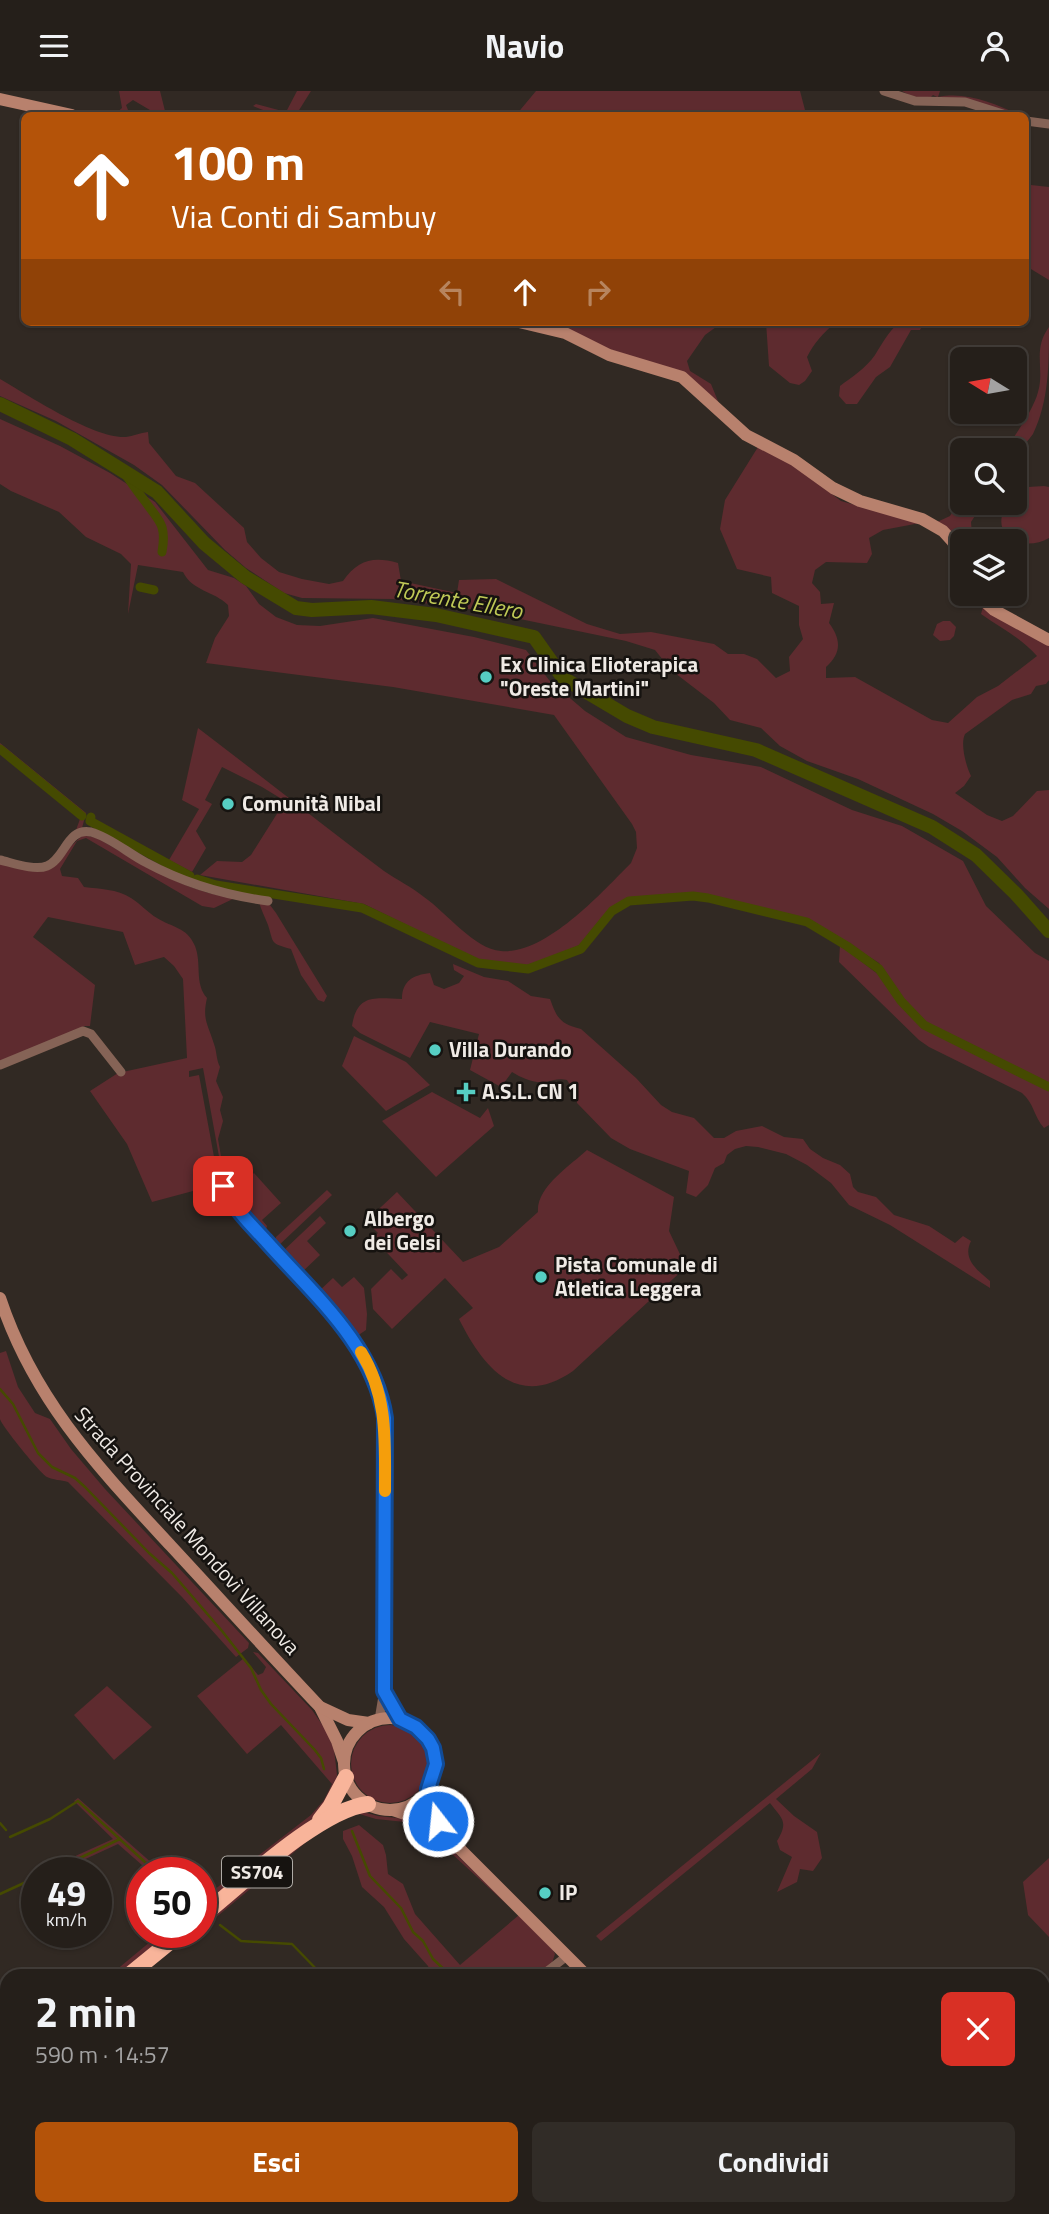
<!DOCTYPE html>
<html lang="it">
<head>
<meta charset="utf-8">
<style>
  :root { --surface:#251f1a; --page:#312c27; --text:#f1f3f6; --muted:#a3a2a2; --line:#423d39; --accent:#b45309 }
  body { margin:0; font-family:"Titillium Web",sans-serif; background:var(--page); color:var(--text); height:100vh; display:flex; flex-direction:column; font-size:26px; white-space:nowrap }
  * { box-sizing:border-box; margin:0 }
  p { font-size:23px; color:var(--muted) }
  .icon { flex:none; width:38px; height:38px; fill:none; stroke:currentColor; stroke-width:2; stroke-linecap:round; stroke-linejoin:round }
  .map { position:relative; flex:1; overflow:hidden }
  .drawer { position:absolute; left:0px; top:1878px; width:1050px; height:247px; display:flex; flex-direction:column; background:var(--surface); border-radius:21px 21px 0 0; box-shadow:0 2px 5px #0004,0 0 0 2px var(--line) }
  .drawer>* { flex:none }
  .guide { position:absolute; left:21px; top:21px; width:1008px; height:214px; border-radius:10px; box-shadow:0 2px 5px #0004,0 0 0 2px var(--line); background:#b45309; color:#fff; overflow:hidden }
  .needle { width:46px; rotate:281deg }
  .fabs { position:absolute; left:950px; top:256px; display:grid; gap:14px }
  .fabs a { display:grid; place-items:center; width:77px; height:77px; border-radius:10px; background:var(--surface); box-shadow:0 2px 5px #0004,0 0 0 2px var(--line); font-size:35px }
  .speed { position:absolute; left:21px; top:1766px; display:flex; gap:14px; font-size:35px; font-weight:700; text-align:center }
  .speed>* { display:grid; place-content:center; width:91px; height:91px; border-radius:50%; background:var(--surface); box-shadow:0 2px 5px #0004,0 0 0 2px var(--line); line-height:1 }
  .speed small { font-size:18px; font-weight:400 }
  .speed .limit { border:10px solid #d22; background:#fff; color:#111 }
  .pin { position:absolute; display:grid; place-items:center; width:60px; height:60px; color:#fff; margin:-30px; border-radius:14px; box-shadow:0 4px 10px #0006 }
  .me { position:absolute; width:77px; margin:-38px; rotate:344deg; stroke-linejoin:round; filter:drop-shadow(0 0 5px #0008) }
  .turn { display:flex; align-items:center; gap:24px; height:147px; padding:0 35px; font-size:32px }
  .turn .icon { width:91px; height:91px; stroke-width:2.5 }
  .turn b { display:block; font-size:49px; line-height:60px }
  .lanes { display:flex; align-items:center; height:66px; padding:0 35px; background:#0003; justify-content:center; gap:35px; direction:ltr }
  .lanes .off { opacity:.35 }
  .round { display:grid; place-items:center; flex:none; width:74px; height:74px; border-radius:10px; background:var(--page) }
  .head { display:flex; align-items:center; justify-content:space-between; height:119px; padding:0 35px }
  h1 { font-size:42px; font-weight:700; line-height:52px }
  .primary-button { display:flex; gap:14px; margin-top:auto; padding:14px 35px }
  .primary-button a { flex:1; height:80px; border-radius:10px; background:var(--accent); color:#fff; font-size:28px; font-weight:700; line-height:80px; text-align:center }
  .primary-button a+a { background:var(--page); color:var(--text) }
  header { display:flex; justify-content:space-between; align-items:center; height:91px; padding:0 35px; background:var(--surface); font-size:32px; font-weight:700 }
  .map>svg:first-child { display:block }
  .green { fill:#5e2b2f }
  .lines { fill:none; stroke-linecap:round; stroke-linejoin:round }
  .stream { stroke:#454a01; stroke-width:2.5 }
  .canal { stroke:#454a01; stroke-width:9 }
  .river { stroke:#454a01; stroke-width:14 }
  .street { stroke:#856356; stroke-width:9 }
  .secondary { stroke:#b8816d; stroke-width:12 }
  .highway { stroke:#f8b49a; stroke-width:16 }
  .route-casing { stroke:#114b97; stroke-width:18 }
  .route { stroke:#1a73e8; stroke-width:12 }
  .slow { stroke:#f59e0b; stroke-width:12 }
  .poi-dot { fill:#56cec3; stroke:#161310; stroke-width:2.5 }
  .labels { text-anchor:middle; stroke-width:5; stroke-linejoin:round; paint-order:stroke }
  .shield { fill:#161310; stroke:#aeaaa5; stroke-width:2 }
  .shield-label { font-size:19px; font-weight:bold; fill:#efeae5 }
  .poi-label { font-size:21px; font-weight:bold; fill:#efeae5; stroke:#161310; text-anchor:start }
  .street-label { font-size:21px; fill:#efeae5; stroke:#161310 }
  .water-label { font-size:23px; font-style:italic; fill:#bfc956; stroke:#161310 }
</style>
</head>
<body>
<header><svg class="icon" aria-label="menu" viewBox="0 0 24 24"><path d="M4 6h16M4 12h16M4 18h16"/></svg>Navio<svg class="icon" aria-label="person" viewBox="0 0 24 24"><circle cx="12" cy="8" r="4"/><path d="M4 21q1-7 8-7t8 7"/></svg></header>
<div class="map">
<svg width="1049" height="2123" viewBox="0 0 1049 2123">
  <rect width="100%" height="100%" fill="#312923"/>
  <g class="green">
    <polygon points="119,0 160,0 165,20 155,22 133,9 126,14 130,24 114,24 122,17"/>
    <polygon points="297,0 311,0 296,24 276,24 253,15 256,13 286,21"/>
    <polygon points="536,0 800,0 805,19 810,24 547,24 543,22 541,24 516,24"/>
    <path d="M902,0H940L938,6C967,0 995,13 1020,24H1013L974,11L937,6L933,4L931,6L916,8Z"/>
    <polygon points="1026,89 1031,94 1049,96 1049,189 1026,175"/>
    <polygon points="531,231 719,231 716,236 705,244 687,270 690,280 711,293 720,315 661,276"/>
    <path d="M766,231H836C823,242 814,252 807,266L812,280L805,290L799,294L790,292L769,275Z"/>
    <path d="M899,231H924L920,239H911L890,276L876,286L857,313H846L839,305L840,295C852,286 866,277 875,264C883,251 888,242 899,231Z"/>
    <path d="M1049,236C1049,273 1049,310 1033,343C1028,350 1021,357 1015,364V359H1004C1015,346 1034,317 1038,301C1045,278 1032,259 1049,236Z"/>
    <path d="M0,288C28,304 94,348 126,346C133,345 140,342 148,341L149,352L176,385L195,392L244,437L247,451L261,467L279,481L302,488L329,493L343,490C358,469 373,465 398,472L401,490L457,502L459,489L496,488L587,533L620,543L651,541L714,553L728,563H744L757,568L776,587L790,580L789,566L803,548L799,534V515L772,502L771,486L737,478L720,438L725,409L758,356L779,366L807,384L841,410L920,432L883,439L869,447L872,463L867,472L826,471L815,479L812,492L820,501L821,513L834,512L829,532C841,548 842,562 826,576V587L855,586L932,629L948,632L977,606L998,595L1037,565C1021,547 1001,537 981,523L983,516L1049,553V589L1046,593L1036,595L1031,603L1012,609L965,643C960,653 966,675 971,685L964,695L955,702L987,724L1002,730L1013,725L1037,700L1049,699V818L1025,797L997,766L962,740L933,723L858,688L807,670L780,655L761,637L730,629L714,612L671,579L655,559L626,550L476,519L393,508L302,507L284,502L246,477L225,459L162,394L134,374L56,330L0,305Z"/>
    <path d="M0,328L60,355L110,382L155,411L208,479L234,487L246,495L259,513L276,526L297,534L320,535L373,527L474,546L526,559L549,589L585,620L626,646L691,664L761,676L852,719L902,735L963,770L986,815L1035,862L1049,870V992L925,931L903,907L879,872L811,829L743,812L695,802L627,808L614,816L580,854L527,875L478,869L364,813L200,784L217,770L242,771L251,764L285,710L262,696L222,676L205,709L212,713L196,740L206,757L192,781L169,769L199,718L182,709L198,637C260,684 321,733 384,780C397,789 412,796 424,806C447,822 474,858 501,860C546,864 602,801 631,772L637,757L636,741L632,733L554,624L393,596L206,572L215,547L229,525L228,514C214,500 192,500 183,481L138,474L128,523L131,473L121,463L86,446L59,421L11,400L0,393Z"/>
    <path d="M1044,395L1049,396V447C1023,462 986,445 1008,411H1015L1017,401L1028,396Z"/>
    <polygon points="962,406 962,411 984,411 971,431 972,443 968,450 962,450 961,461 937,431 950,425"/>
    <polygon points="943,530 950,530 956,536 954,545 950,549 940,550 933,544 937,533"/>
    <polygon points="0,652 86,722 82,737 76,739 80,728 0,663"/>
    <path d="M83,744L97,747C141,772 184,801 235,807L214,817L202,815L86,747L77,750L60,778L62,785L78,787L84,796C100,798 117,798 131,807C141,813 148,822 157,827C173,837 187,836 195,855C202,873 194,892 207,907C202,929 208,933 214,953C217,961 216,968 220,976L216,990L223,1006L220,1019L223,1030L218,1048L222,1071L236,1098L254,1082L281,1112L262,1129L267,1135L265,1144L240,1117L224,1093L203,977L189,980V986L199,984L219,1093L152,1111L127,1053L90,1000L118,982L187,967L183,888L174,875L164,866L135,874L123,841L48,826L33,846L95,894L90,935H85L0,971V772L45,779Z"/>
    <path d="M259,811L270,814L276,822L327,905L324,911L318,909L301,884L291,858C269,852 274,852 268,834C265,826 261,819 259,811Z"/>
    <path d="M840,854L879,884L899,912L926,938L1049,999V1034L1044,1037C1034,1026 1034,1012 1022,1002L929,956L919,949L839,871Z"/>
    <path d="M453,873L484,886L508,890L531,905L550,908C557,927 560,933 581,938L636,987L661,1014L672,1021L694,1027L714,1047H724L736,1040L762,1035L784,1046L803,1048L810,1058L823,1067L840,1074L850,1083L853,1096L858,1101L876,1106L894,1124L929,1135L955,1152L963,1145L971,1150C962,1168 977,1179 990,1190V1197L890,1134L849,1114L831,1092L807,1074L786,1063L758,1056L746,1055L735,1058L727,1064L724,1072L715,1077L708,1094L696,1106L686,1102L689,1080L630,1058L611,1047L577,1012L576,1003L567,989C558,987 553,990 544,991C532,992 522,987 512,981L501,996L470,979L479,943L430,931L410,967L360,942L352,935C357,902 375,907 402,908C402,890 413,884 430,882L434,894L444,898L459,892L464,885L454,879Z"/>
    <polygon points="354,945 406,971 430,994 386,1020 342,975"/>
    <polygon points="432,1001 480,1027 488,1017 494,1035 436,1086 382,1030"/>
    <path d="M587,1059L674,1106L669,1140L686,1176L573,1280C517,1319 483,1276 459,1228L473,1217L445,1187L392,1238L373,1218L371,1198L391,1178L402,1189L408,1184L373,1147L378,1142L366,1130L397,1101L463,1171L499,1156L538,1121C536,1096 571,1074 587,1059Z"/>
    <polygon points="327,1099 332,1104 277,1156 274,1152 276,1146"/>
    <polygon points="320,1125 326,1132 307,1150 320,1164 301,1182 282,1161"/>
    <polygon points="354,1186 364,1197 367,1223 366,1239 357,1245 318,1201 333,1187 342,1196"/>
    <path d="M6,1260L18,1296L35,1322L50,1328L71,1358L105,1398L249,1552L248,1557L236,1566L182,1506L68,1391C61,1389 53,1389 47,1386C40,1382 1,1334 0,1328C0,1311 0,1280 0,1262Z"/>
    <polygon points="253,1561 258,1562 312,1619 326,1639 334,1658 337,1684 336,1695 316,1725 201,1818 201,1809 311,1724 324,1709 332,1693 281,1634 247,1663 197,1605 244,1567 258,1584 263,1582 266,1576"/>
    <polygon points="107,1595 152,1636 114,1669 74,1624"/>
    <circle cx="390" cy="1673" r="39"/>
    <path d="M821,1662L812,1678L776,1708L794,1725L817,1741L822,1767L813,1780L800,1778L797,1791L777,1801L792,1766L780,1759L777,1750C789,1730 782,1728 770,1712L601,1850L596,1845Z"/>
    <polygon points="78,1707 162,1781 150,1781 118,1753 57,1781 40,1781 113,1748 74,1710"/>
    <polygon points="356,1719 378,1725 407,1728 427,1738 447,1754 512,1818 439,1751 422,1739 405,1731 376,1728 356,1722 343,1726 317,1742 201,1839 201,1832 311,1744 335,1728"/>
    <polygon points="359,1734 383,1754 386,1764 388,1783 403,1793 415,1823 460,1874 519,1824 553,1859 555,1863 552,1872 538,1885 432,1885 428,1875 404,1848 384,1816 362,1796 352,1765 343,1748 343,1740"/>
    <polygon points="1049,1767 1049,1846 1028,1824 1023,1791"/>
    <polygon points="162,1841 173,1841 118,1885 109,1885"/>
  </g>
  <g class="lines">
    <g class="stream">
      <polyline points="0,1298 13,1313 38,1362 52,1376 75,1387 85,1396 149,1462 172,1482 222,1540 251,1577 261,1599 271,1613 314,1658 321,1667 324,1678"/>
      <polyline points="0,1732 6,1739"/>
      <polyline points="352,1740 370,1785 401,1817 413,1841 423,1850 433,1868 451,1885"/>
      <polyline points="10,1746 50,1728 78,1710 157,1782"/>
      <polyline points="48,1782 120,1748"/>
      <polyline points="0,1803 37,1786"/>
      <polyline points="220,1834 241,1850 292,1853 323,1885"/>
      <polyline points="404,2118 411,2123"/>
      <polyline points="687,2118 696,2123"/>
    </g>
    <g class="canal">
      <path d="M124,381C130,390 137,400 144,409C159,430 167,433 162,461"/>
      <polyline points="140,496 154,499"/>
      <polyline points="0,658 82,725"/>
      <polyline points="91,726 90,730 190,785"/>
      <polyline points="197,788 216,794 362,817 478,872 528,878 581,858 612,820 629,810 693,805 708,807 807,831 847,855 879,878 901,910 924,934 1049,996"/>
    </g>
    <polyline class="river" points="0,313 72,348 157,401 204,452 245,486 296,517 312,519 371,516 436,524 534,546 563,587 627,625 653,636 756,659 932,736 976,764 1016,803 1049,840"/>
    <g class="street">
      <polyline points="884,0 915,10 965,11 1006,24"/>
      <polyline points="1026,30 1049,33"/>
      <path d="M0,769C13,772 35,780 47,775C65,768 67,736 91,741C110,746 129,763 147,772C186,793 224,804 268,810"/>
      <polyline points="0,974 83,940 91,943 121,981"/>
      <path d="M223,1095L241,1123L358,1256C373,1281 384,1306 385,1336L384,1599L379,1629"/>
      <polyline points="385,1603 400,1628"/>
      <polyline points="541,1885 567,1865"/>
      <polyline points="346,2118 352,2123"/>
      <polyline points="272,2123 277,2118"/>
    </g>
    <g class="secondary">
      <polyline points="0,8 72,24"/>
      <polyline points="519,231 565,242 609,264 682,286 746,344 794,369 833,397 860,410 922,428 943,440 953,451 962,477"/>
      <polyline points="975,502 994,519 1049,549"/>
      <path d="M0,1207C34,1310 99,1377 171,1455C221,1509 270,1563 320,1616L337,1650L344,1671"/>
      <polyline points="320,1616 348,1629 369,1632"/>
      <circle cx="390" cy="1673" r="46"/>
      <polyline points="428,1698 431,1718 444,1743"/>
      <polyline points="393,1719 408,1724 445,1743 587,1885"/>
      <polyline points="820,2118 826,2123"/>
    </g>
    <g class="highway">
      <polyline points="320,1729 330,1716 346,1686"/>
      <path d="M201,1826C241,1794 319,1719 368,1713"/>
      <polyline points="128,1885 182,1841"/>
      <polyline points="0,1988 7,1982"/>
    </g>
  </g>
  <g class="lines">
    <defs>
      <path id="route" d="M223,1095C233,1116 250,1133 266,1150C313,1203 374,1254 385,1327L384,1600L400,1628L416,1636L428,1648L433,1657L436,1673L428,1698L431,1718L438,1730"/>
    </defs>
    <use href="#route" class="route-casing"/>
    <use href="#route" class="route"/>
    <path class="slow" d="M361,1261C388,1305 385,1350 385,1400"/>
  </g>
  <g class="poi-dot">
    <circle cx="486" cy="586" r="7"/>
    <circle cx="228" cy="713" r="7"/>
    <circle cx="435" cy="959" r="7"/>
    <path d="M462.5 990.5h7v7h7v7h-7v7h-7v-7h-7v-7h7z"/>
    <circle cx="350" cy="1140" r="7"/>
    <circle cx="541" cy="1186" r="7"/>
    <circle cx="545" cy="1802" r="7"/>
  </g>
  <g class="labels">
    <rect class="shield" x="222" y="1765.5" width="70" height="31" rx="5"/>
    <g class="shield-label">
      <text x="257" y="1788">SS704</text>
    </g>
    <g class="poi-label">
      <text x="500" y="581">Ex Clinica Elioterapica<tspan x="500" dy="24">"Oreste Martini"</tspan></text>
      <text x="242" y="720">Comunità Nibal</text>
      <text x="449" y="966">Villa Durando</text>
      <text x="482" y="1008">A.S.L. CN 1</text>
      <text x="364" y="1135">Albergo<tspan x="364" dy="24">dei Gelsi</tspan></text>
      <text x="555" y="1181">Pista Comunale di<tspan x="555" dy="24">Atletica Leggera</tspan></text>
      <text x="559" y="1809">IP</text>
    </g>
    <g class="street-label">
      <text transform="translate(187 1440) rotate(48)" y="7">Strada Provinciale Mondovì Villanova</text>
    </g>
    <g class="water-label">
      <text transform="translate(458 509) rotate(10)" y="8">Torrente Ellero</text>
    </g>
  </g>
</svg>
<div class="fabs">
<a><svg class="needle" viewBox="-14 -14 28 28"><path d="M0-13l5 13h-10z" fill="#e53935"/><path d="M0 13l5-13h-10z" fill="#a3a2a2"/></svg></a>
<a><svg class="icon" aria-label="search" viewBox="0 0 24 24"><circle cx="10" cy="10" r="6"/><path d="M15 15l6 6"/></svg></a>
<a><svg class="icon" aria-label="layers" viewBox="0 0 24 24"><path d="M12 4l9 5-9 5-9-5zM3 14l9 5 9-5"/></svg></a>
</div>
<div class="speed"><div>49<small>km/h</small></div><div class="limit">50</div></div>
<div class="pin" style="left:223px;top:1095px;background:#d93025"><svg class="icon" aria-label="arrive" viewBox="0 0 24 24"><path d="M6 21V4h12l-3 4 3 4H6"/></svg></div>
<svg class="me" style="left:438px;top:1730px" viewBox="-20 -20 40 40"><circle r="17" fill="#1a73e8" stroke="#fff" stroke-width="3"/><path d="M0-11L8 9 0 5-8 9z" fill="#fff"/></svg>
<div class="guide">
<div class="turn"><svg class="icon" aria-label="ahead" viewBox="0 0 24 24"><path d="M12 20V5M6 11l6-6 6 6"/></svg><div><b>100 m</b>Via Conti di Sambuy</div></div>
<div class="lanes"><svg class="icon off" aria-label="left" viewBox="0 0 24 24"><path d="M17 20v-9H6M10 6l-5 5 5 5"/></svg><svg class="icon" aria-label="ahead" viewBox="0 0 24 24"><path d="M12 20V5M6 11l6-6 6 6"/></svg><svg class="icon off" aria-label="right" viewBox="0 0 24 24"><path d="M7 20v-9h11M14 6l5 5-5 5"/></svg></div>
</div>
<section class="drawer">
<div class="head"><div><h1>2 min</h1><p>590 m · 14:57</p></div><a class="round" style="background:#d93025;color:#fff"><svg class="icon" aria-label="close" viewBox="0 0 24 24"><path d="M6 6l12 12M18 6L6 18"/></svg></a></div>
<div class="primary-button"><a>Esci</a><a>Condividi</a></div>
</section>
</div>
</body>
</html>
